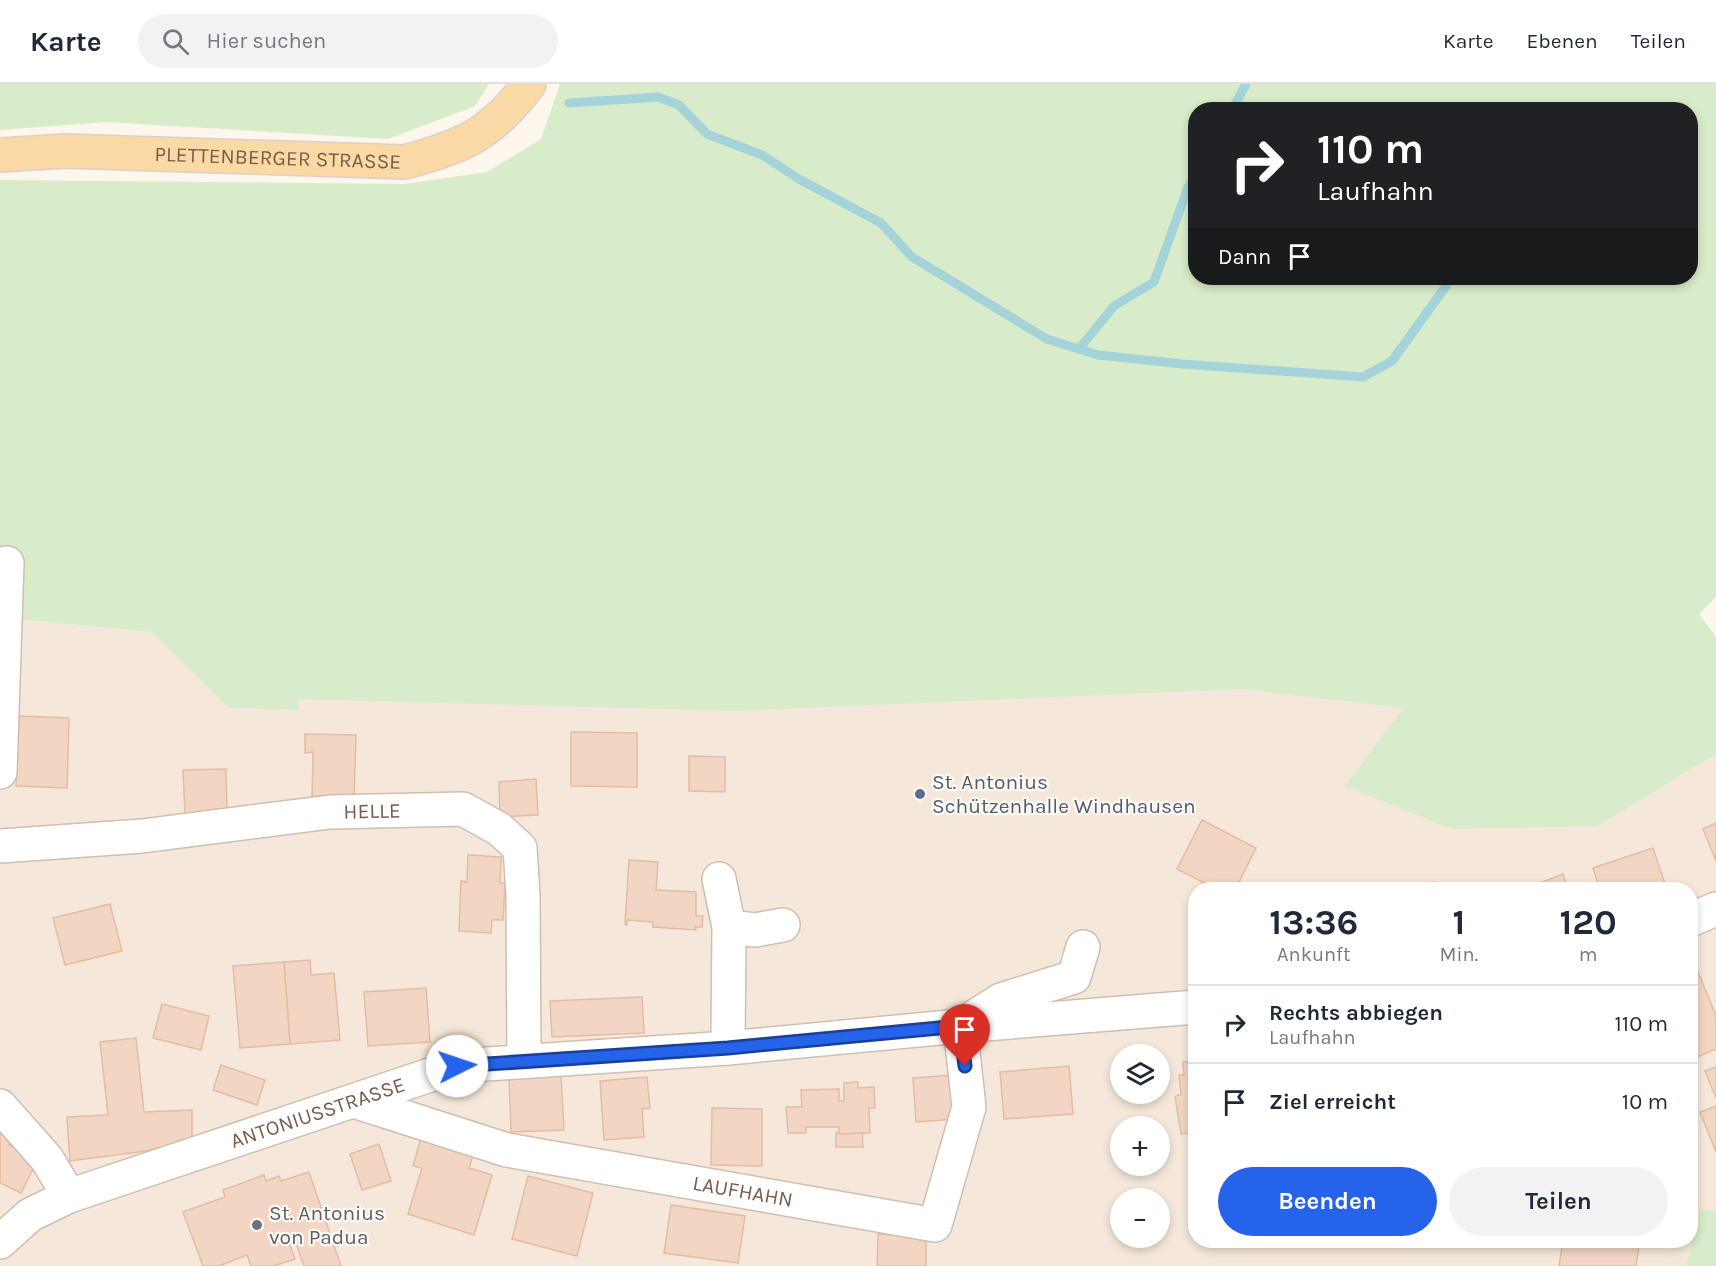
<!DOCTYPE html>
<html lang="de">
<head>
<meta charset="utf-8">
<style>
  :root { --surface:#fff; --page:#f2f2f3; --text:#1f2937; --muted:#747a83; --line:#e0e1e3; --accent:#2563eb }
  body { margin:0; font-family:Karla,sans-serif; background:var(--page); color:var(--text); height:100vh; display:flex; flex-direction:column; font-size:22px; white-space:nowrap }
  * { box-sizing:border-box; margin:0 }
  p { font-size:20px; color:var(--muted) }
  .icon { flex:none; width:33px; height:33px; fill:none; stroke:currentColor; stroke-width:2; stroke-linecap:round; stroke-linejoin:round }
  .map { position:relative; flex:1; overflow:hidden }
  .details { position:absolute; left:1188px; top:798px; width:510px; height:366px; display:flex; flex-direction:column; background:var(--surface); border-radius:24px; box-shadow:0 3px 9px #0003 }
  .details>* { flex:none }
  .top-card { position:absolute; left:1188px; top:18px; width:510px; height:183px; border-radius:24px; box-shadow:0 3px 9px #0003; background:#202124; color:#fff; overflow:hidden }
  .controls { position:absolute; left:1110px; top:960px; display:grid; gap:12px }
  .controls a { display:grid; place-items:center; width:60px; height:60px; border-radius:50%; background:var(--surface); box-shadow:0 3px 9px #0003; font-size:30px }
  .pin { position:absolute; display:grid; place-items:center; width:51px; height:51px; color:#fff; margin:-62px -26px; border-radius:50% 50% 50% 0; rotate:-45deg; box-shadow:0 0 6px #0007 }
  .pin .icon { rotate:45deg }
  .me { position:absolute; width:66px; margin:-33px; rotate:86deg; stroke-linejoin:round; filter:drop-shadow(0 0 4px #0008) }
  .turn { display:flex; align-items:center; gap:21px; height:126px; padding:0 30px; font-size:27px }
  .turn .icon { width:78px; height:78px; stroke-width:2.5 }
  .turn b { display:block; font-size:42px; line-height:51px }
  .then { display:flex; align-items:center; height:57px; padding:0 30px; background:#0003; gap:12px; font-size:22px }
  .eta { display:flex; justify-content:space-evenly; align-items:center; height:102px; text-align:center }
  .eta b { font-size:36px; font-weight:700; line-height:42px }
  .action { display:flex; gap:12px; margin-top:auto; padding:12px 30px }
  .action a { flex:1; height:69px; border-radius:36px; background:var(--accent); color:#fff; font-size:24px; font-weight:700; line-height:69px; text-align:center }
  .action a+a { background:var(--page); color:var(--text) }
  ul { padding:0; list-style:none }
  li { display:flex; align-items:center; gap:18px; height:78px; padding:0 30px; border-top:2px solid var(--line) }
  li div { flex:1 }
  li b { display:block; font-size:22px }
  li em { font-style:normal }
  header { display:flex; align-items:center; gap:36px; box-sizing:border-box; height:84px; padding:0 30px; background:var(--surface); border-bottom:2px solid var(--line) }
  header strong { font-size:28px }
  nav { display:flex; gap:33px; margin-inline-start:auto; font-size:21px }
  .search { width:420px; height:54px; background:var(--page); display:flex; align-items:center; gap:15px; box-sizing:border-box; padding:0 21px; border-radius:33px; color:var(--muted); font-size:22px }
  .map>svg:first-child { display:block }
  .residential { fill:#f5e8da; fill-rule:evenodd }
  .green { fill:#d8ecc9; fill-rule:evenodd }
  .lines { fill:none; stroke-linecap:round; stroke-linejoin:round }
  .stream { stroke:#a5d3da; stroke-width:9 }
  .building { fill:#f3d5c3; stroke:#e6bba3; stroke-width:1.5 }
  .minor-casing { stroke:#d1beb0; stroke-width:36 }
  .major-casing { stroke:#dad1cd; stroke-width:36 }
  .minor { stroke:#fff; stroke-width:33 }
  .major { stroke:#fbd9a5; stroke-width:33 }
  .route-casing { stroke:#184099; stroke-width:15 }
  .route { stroke:#2563eb; stroke-width:10 }
  .service-dot { fill:#5c6f8a; stroke:#fffaf3; stroke-width:2 }
  .worship-dot { fill:#6b7280; stroke:#fffaf3; stroke-width:2 }
  .labels { text-anchor:middle; stroke-width:4.5; stroke-linejoin:round; paint-order:stroke }
  .street-label { font-size:21px; fill:#7a5c4d; stroke:#fffaf3 }
  .service-label { font-size:21px; fill:#4e5e75; stroke:#fffaf3; text-anchor:start }
  .worship-label { font-size:21px; fill:#5b616d; stroke:#fffaf3; text-anchor:start }
</style>
</head>
<body>
<header>
<strong>Karte</strong>
<div class="search"><svg class="icon" aria-label="search" viewBox="0 0 24 24"><circle cx="10" cy="10" r="6"/><path d="M15 15l6 6"/></svg>Hier suchen</div>
<nav><a>Karte</a><a>Ebenen</a><a>Teilen</a></nav>
</header>
<div class="map">
<svg width="1716" height="1182" viewBox="0 0 1716 1182">
  <rect width="100%" height="100%" fill="#fdf6ec"/>
  <path class="residential" d="M0,464H19L18,535L151,548L229,624L299,626L296,615L1247,604L1403,624L1598,742L1716,670V1127L1700,1126L1686,1182H0ZM1196,806H1690V1156H1196ZM1120,970H1160V1010H1120ZM1120,1042H1160V1082H1120ZM1120,1114H1160V1154H1120Z"/>
  <g class="green">
    <polygon points="0,0 489,0 475,22 388,55 106,38 0,46"/>
    <path d="M560,0H1716V513L1699,530L1716,553V670L1598,742L1452,745L1345,702L1403,624L1243,605L736,627L297,615L299,626L229,624L151,548L17,535L19,464H0V96L404,100L487,88L541,55ZM1196,26H1690V194H1196Z"/>
    <polygon points="1700,1126 1716,1127 1716,1182 1686,1182"/>
  </g>
  <g class="lines">
    <g class="stream">
      <polyline points="569,19 658,13 679,21 707,50 762,71 799,95 881,139 912,173 1047,255 1098,271 1182,280 1363,293 1392,277 1446,202"/>
      <polyline points="1232,26 1246,0"/>
      <polyline points="1079,265 1114,222 1154,198 1188,103 1196,91"/>
    </g>
  </g>
  <g class="building">
    <polygon points="19,632 69,634 67,704 16,702"/>
    <polygon points="571,648 637,649 637,703 571,702"/>
    <polygon points="305,650 356,651 354,715 312,715 313,668 305,669"/>
    <polygon points="689,672 725,673 725,708 689,707"/>
    <polygon points="226,685 227,731 185,732 183,686"/>
    <polygon points="536,695 538,731 500,733 499,698"/>
    <polygon points="1202,736 1256,764 1235,806 1218,806 1177,785"/>
    <polygon points="1716,739 1716,777 1703,745"/>
    <polygon points="1653,764 1667,806 1600,806 1593,784"/>
    <polygon points="468,771 501,773 500,799 505,799 503,836 492,836 491,849 459,847 461,797 467,798"/>
    <polygon points="629,776 658,778 656,806 696,808 696,832 703,832 702,843 695,843 696,846 653,843 653,838 627,836 627,841 625,840"/>
    <polygon points="1563,790 1568,806 1522,806"/>
    <polygon points="1435,798 1436,806 1378,806 1378,805"/>
    <polygon points="110,820 122,867 65,881 53,834"/>
    <polygon points="310,876 311,891 334,889 340,956 290,960 284,878"/>
    <polygon points="284,878 290,960 240,964 233,882"/>
    <polygon points="1694,878 1716,932 1716,965 1697,973 1690,958 1690,879"/>
    <polygon points="426,904 430,958 368,962 364,908"/>
    <polygon points="642,913 644,949 552,953 550,917"/>
    <polygon points="162,920 209,932 201,966 153,954"/>
    <polygon points="136,954 144,1028 192,1026 192,1061 70,1077 67,1033 108,1031 100,958"/>
    <polygon points="1196,976 1196,1048 1181,1050 1175,1012 1181,1011 1179,991 1184,991 1183,978"/>
    <polygon points="221,981 265,996 257,1021 213,1006"/>
    <polygon points="1069,982 1073,1030 1004,1035 1000,988"/>
    <polygon points="1716,983 1716,1014 1705,987"/>
    <polygon points="561,991 564,1046 511,1048 509,993"/>
    <polygon points="953,991 956,1035 916,1038 913,994"/>
    <polygon points="647,993 650,1024 642,1025 644,1053 604,1056 600,997"/>
    <polygon points="858,998 858,1004 874,1003 875,1024 869,1024 870,1049 839,1050 839,1043 806,1043 806,1049 788,1049 786,1023 802,1023 801,1006 839,1005 839,1017 844,1017 844,999"/>
    <polygon points="1716,1022 1716,1068 1700,1028"/>
    <polygon points="712,1024 762,1025 762,1082 711,1081"/>
    <polygon points="0,1039 16,1047 9,1061 38,1075 21,1109 0,1099"/>
    <polygon points="424,1043 477,1058 469,1084 492,1091 474,1151 408,1130 422,1084 413,1082"/>
    <polygon points="836,1048 839,1050 862,1049 863,1063 836,1063"/>
    <polygon points="379,1060 391,1097 362,1106 350,1070"/>
    <polygon points="309,1088 341,1182 304,1182 294,1154 288,1156 295,1175 274,1182 251,1182 247,1171 219,1182 203,1182 183,1128 225,1113 223,1106 264,1091 266,1097 279,1092 281,1097"/>
    <polygon points="528,1092 593,1109 577,1172 512,1155"/>
    <polygon points="671,1121 745,1132 738,1179 664,1169"/>
    <polygon points="878,1150 926,1152 926,1182 877,1182"/>
    <polygon points="1563,1156 1640,1156 1636,1182 1559,1182"/>
  </g>
  <g class="lines">
    <defs>
      <g id="minor">
        <polyline points="0,688 7,479"/>
        <path id="s1" d="M0,762L142,752L330,728L463,725L499,745L520,764L523,811L524,977"/>
        <polyline points="719,795 729,843 728,964"/>
        <polyline points="1690,836 1716,825"/>
        <polyline points="729,843 755,846 783,841"/>
        <path id="s2" d="M354,1017L507,1066L935,1141L969,1023L960,942L1001,916L1074,893L1083,863"/>
        <polyline points="0,1022 47,1075 69,1112"/>
        <path id="s3" d="M0,1158L30,1131L69,1112L457,982L728,964L960,942L1196,923"/>
      </g>
      <g id="major">
        <path id="s4" d="M0,71L65,67L405,78C464,62 492,50 529,0"/>
      </g>
    </defs>
    <use href="#minor" class="minor-casing"/>
    <use href="#major" class="major-casing"/>
    <use href="#minor" class="minor"/>
    <use href="#major" class="major"/>
  </g>
  <g class="lines">
    <defs>
      <polyline id="route" points="457,982 728,964 960,942 965,982"/>
    </defs>
    <use href="#route" class="route-casing"/>
    <use href="#route" class="route"/>
  </g>
  <circle class="service-dot" cx="920" cy="710" r="6"/>
  <circle class="worship-dot" cx="257" cy="1141" r="6"/>
  <g class="labels">
    <g class="street-label">
      <text dy="7" stroke="none"><textPath href="#s4" startOffset="278">PLETTENBERGER STRASSE</textPath></text>
      <text dy="7" stroke="none"><textPath href="#s1" startOffset="374">HELLE</textPath></text>
      <text dy="7" stroke="none"><textPath href="#s3" startOffset="346">ANTONIUSSTRASSE</textPath></text>
      <text dy="7" stroke="none"><textPath href="#s2" startOffset="400">LAUFHAHN</textPath></text>
    </g>
    <g class="service-label">
      <text x="932" y="705">St. Antonius<tspan x="932" dy="24">Schützenhalle Windhausen</tspan></text>
    </g>
    <g class="worship-label">
      <text x="269" y="1136">St. Antonius<tspan x="269" dy="24">von Padua</tspan></text>
    </g>
  </g>
</svg>
<div class="controls">
<a><svg class="icon" aria-label="layers" viewBox="0 0 24 24"><path d="M12 4l9 5-9 5-9-5zM3 14l9 5 9-5"/></svg></a>
<a>+</a>
<a>−</a>
</div>
<div class="pin" style="left:965px;top:982px;background:#d93025"><svg class="icon" aria-label="arrive" viewBox="0 0 24 24"><path d="M6 21V4h12l-3 4 3 4H6"/></svg></div>
<svg class="me" style="left:457px;top:982px" viewBox="-20 -20 40 40"><circle r="19" fill="#fff"/><path d="M0-13L10 11 0 6-10 11z" fill="#2563eb"/></svg>
<div class="top-card">
<div class="turn"><svg class="icon" aria-label="right" viewBox="0 0 24 24"><path d="M7 20v-9h11M14 6l5 5-5 5"/></svg><div><b>110 m</b>Laufhahn</div></div>
<div class="then">Dann<svg class="icon" aria-label="arrive" viewBox="0 0 24 24"><path d="M6 21V4h12l-3 4 3 4H6"/></svg></div>
</div>
<section class="details">
<div class="eta">
<div><b>13:36</b><p>Ankunft</p></div>
<div><b>1</b><p>Min.</p></div>
<div><b>120</b><p>m</p></div>
</div>
<ul>
<li><svg class="icon" aria-label="right" viewBox="0 0 24 24"><path d="M7 20v-9h11M14 6l5 5-5 5"/></svg><div><b>Rechts abbiegen</b><p>Laufhahn</p></div><em>110 m</em></li>
<li><svg class="icon" aria-label="arrive" viewBox="0 0 24 24"><path d="M6 21V4h12l-3 4 3 4H6"/></svg><div><b>Ziel erreicht</b></div><em>10 m</em></li>
</ul>
<div class="action"><a>Beenden</a><a>Teilen</a></div>
</section>
</div>
</body>
</html>
